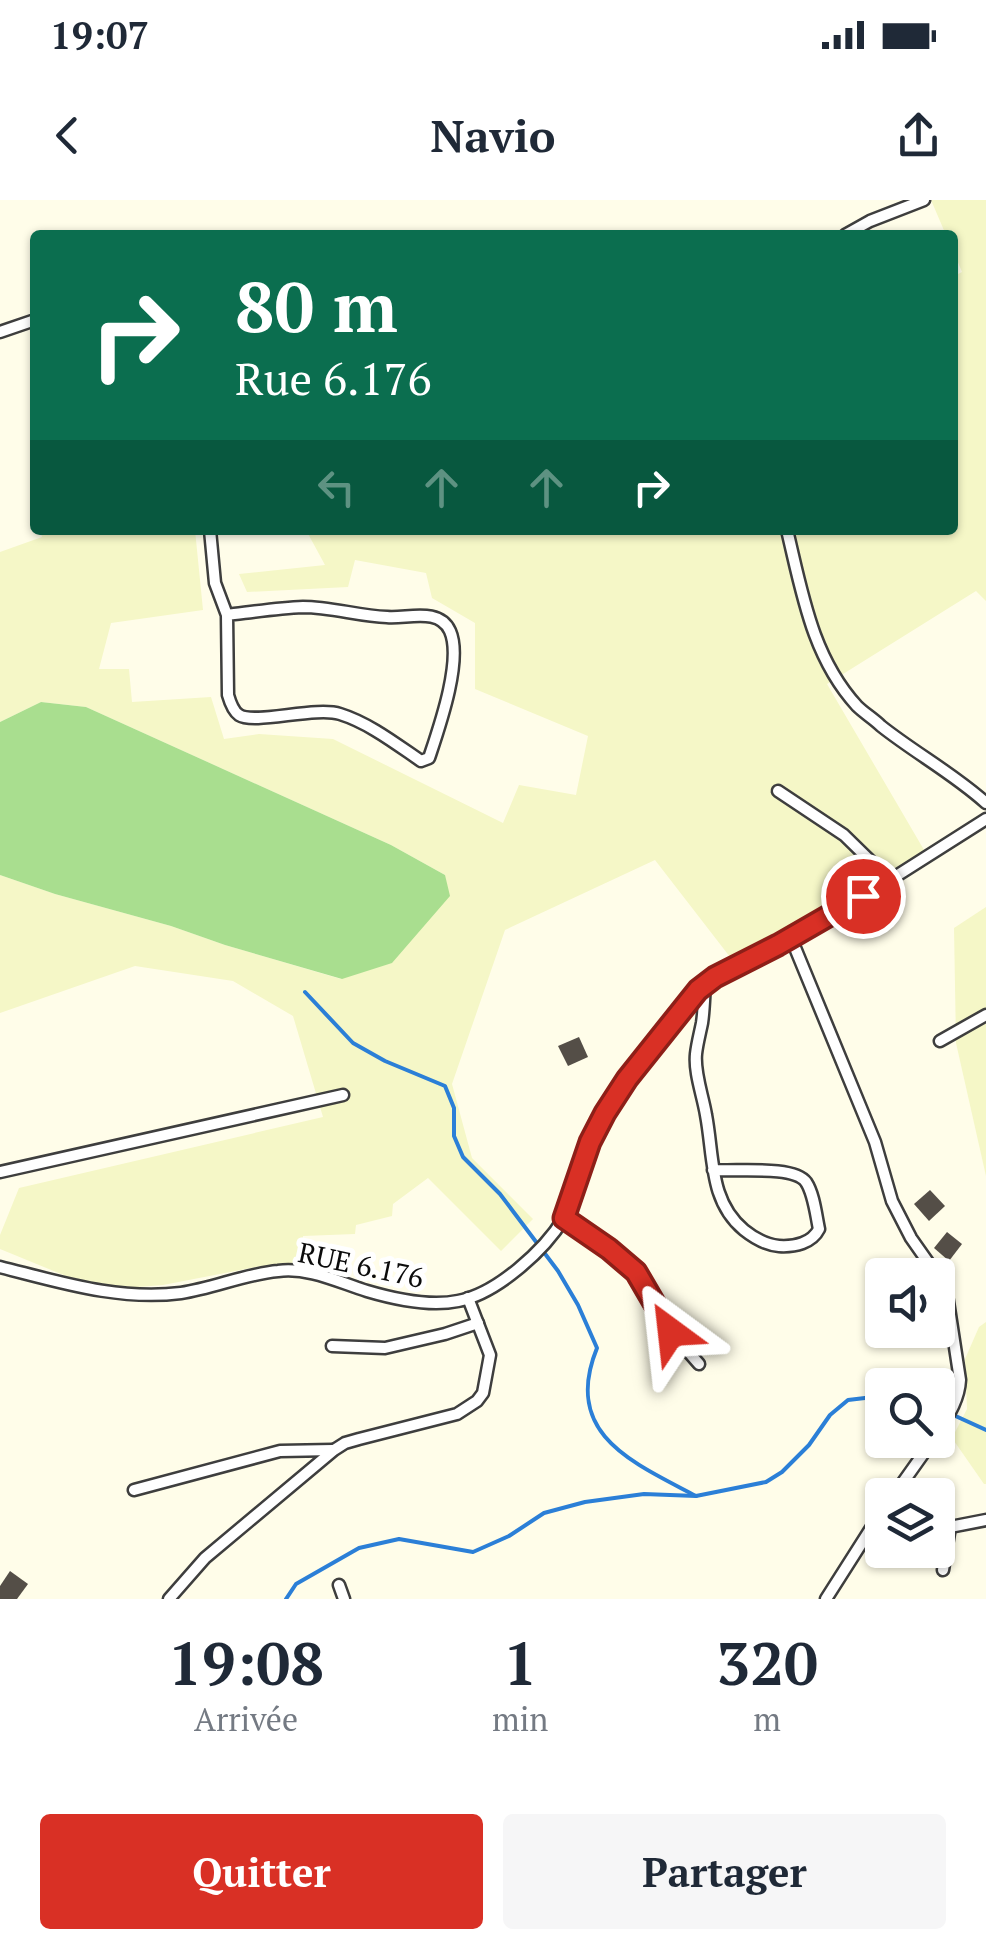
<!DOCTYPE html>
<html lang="fr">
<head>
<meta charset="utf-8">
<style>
  :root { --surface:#fff; --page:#f6f6f7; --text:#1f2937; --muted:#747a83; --accent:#d93025 }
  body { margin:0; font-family:"PT Serif",serif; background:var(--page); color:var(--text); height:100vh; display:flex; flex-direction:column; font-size:38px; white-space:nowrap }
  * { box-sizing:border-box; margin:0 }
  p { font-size:32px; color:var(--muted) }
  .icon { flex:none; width:55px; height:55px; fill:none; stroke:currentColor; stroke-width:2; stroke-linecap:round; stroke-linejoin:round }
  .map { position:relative; height:1399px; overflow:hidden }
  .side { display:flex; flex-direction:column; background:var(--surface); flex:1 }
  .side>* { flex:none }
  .guide { position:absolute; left:30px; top:30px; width:928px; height:305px; border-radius:10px; box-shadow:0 2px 8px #0004; background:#0b6e4f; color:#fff; overflow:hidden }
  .tools { position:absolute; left:865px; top:1058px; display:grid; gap:20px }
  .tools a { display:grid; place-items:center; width:90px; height:90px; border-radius:10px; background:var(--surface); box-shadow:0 2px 8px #0004; font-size:50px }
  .pin { position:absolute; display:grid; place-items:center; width:85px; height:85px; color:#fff; margin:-42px; border:5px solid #fff; border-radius:50%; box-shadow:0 2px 10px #0007 }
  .me { position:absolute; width:110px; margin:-55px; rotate:330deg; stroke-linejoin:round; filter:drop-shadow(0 0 8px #0008) }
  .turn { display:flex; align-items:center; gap:35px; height:210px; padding:0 40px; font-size:45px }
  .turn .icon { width:130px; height:130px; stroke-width:2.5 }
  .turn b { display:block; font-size:70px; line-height:85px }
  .lanes { display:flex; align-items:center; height:95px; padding:0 40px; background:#0003; justify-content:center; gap:50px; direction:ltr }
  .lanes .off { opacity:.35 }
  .eta { display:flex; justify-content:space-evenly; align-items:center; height:170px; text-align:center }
  .eta b { font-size:60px; font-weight:700; line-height:70px }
  .action { display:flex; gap:20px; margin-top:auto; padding:20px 40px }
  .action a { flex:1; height:115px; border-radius:10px; background:var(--accent); color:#fff; font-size:40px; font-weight:700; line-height:115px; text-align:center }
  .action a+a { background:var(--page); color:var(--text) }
  .status { display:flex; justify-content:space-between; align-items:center; height:70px; padding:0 50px; background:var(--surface); direction:ltr }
  .status svg { height:28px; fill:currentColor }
  header { display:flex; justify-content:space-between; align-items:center; height:130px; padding:0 40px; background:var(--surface); font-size:45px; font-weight:700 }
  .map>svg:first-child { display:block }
  .farmland { fill:#f5f7c7 }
  .forest { fill:#a9de8f }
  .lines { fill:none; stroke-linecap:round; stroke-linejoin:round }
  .stream { stroke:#2b7fd7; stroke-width:4 }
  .building { fill:#544e47 }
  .street-casing { stroke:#3e3e3e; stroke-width:15 }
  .street { stroke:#fff; stroke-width:10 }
  .route-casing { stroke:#8d1f18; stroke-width:25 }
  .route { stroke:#d93025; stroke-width:18 }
  .labels { text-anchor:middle; stroke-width:10; stroke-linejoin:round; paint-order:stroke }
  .street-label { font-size:28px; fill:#0b0b0b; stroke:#fff }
</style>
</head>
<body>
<div class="status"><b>19:07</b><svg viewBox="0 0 49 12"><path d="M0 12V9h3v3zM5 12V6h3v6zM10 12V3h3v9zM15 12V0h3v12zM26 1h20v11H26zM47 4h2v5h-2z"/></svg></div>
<header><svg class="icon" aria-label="back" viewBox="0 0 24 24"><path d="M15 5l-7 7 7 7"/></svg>Navio<svg class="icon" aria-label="share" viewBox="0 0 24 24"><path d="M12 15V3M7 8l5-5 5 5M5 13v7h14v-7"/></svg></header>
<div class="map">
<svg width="986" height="1399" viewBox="0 0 986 1399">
  <rect width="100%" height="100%" fill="#fffde9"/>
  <g class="farmland">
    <polygon points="931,0 986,0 986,401 976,391 827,484 927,655 888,672 808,723 755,749 730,757 655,660 505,730 452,884 472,958 533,1019 501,1051 428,978 393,1004 392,1016 356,1025 355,1034 303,1036 304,1067 261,1066 163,1085 100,1090 0,1049 0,1035 19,988 323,917 293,816 233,781 135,766 0,813 0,675 55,694 171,726 225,745 341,779 445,675 391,645 86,507 41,502 0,522 0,352 42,337 40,330 195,330 203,410 111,423 99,469 129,469 132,502 211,497 224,539 259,534 333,539 503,623 519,585 576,595 588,536 475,489 475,423 432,398 426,373 355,360 348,387 247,392 239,374 325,365 306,330 952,330 952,77 962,72 953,50 952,35 946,35"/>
    <polygon points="986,707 986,976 956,843 954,728"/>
    <polygon points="986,1122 986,1284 984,1284 952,1238 967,1209 965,1159 979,1127"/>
  </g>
  <polygon class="forest" points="41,502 86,507 391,645 445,675 450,696 392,763 342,779 225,745 171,726 55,694 0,675 0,522"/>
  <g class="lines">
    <g class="stream">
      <path d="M305,792L353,843L385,861L445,886L454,908V936L463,957L500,994L558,1071L578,1105L597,1148C562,1234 632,1262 696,1296"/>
      <polyline points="938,1208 986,1230"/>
      <polyline points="286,1399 296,1384 359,1348 399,1339 473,1352 509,1336 544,1313 585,1302 644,1294 696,1296 766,1282 782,1272 809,1245 830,1215 848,1200 882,1196"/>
    </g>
  </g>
  <g class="building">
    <polygon points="579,837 588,857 568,866 558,846"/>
    <polygon points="930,990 945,1006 929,1021 914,1004"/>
    <polygon points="947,1032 962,1044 949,1061 934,1048"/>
    <polygon points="10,1371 28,1384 17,1399 0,1399 0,1386"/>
  </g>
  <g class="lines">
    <defs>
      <g id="street">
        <polyline points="845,35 870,21 924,0"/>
        <polyline points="0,132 35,120"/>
        <path d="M210,330L215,383L227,415L228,495C230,502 233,511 239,515C254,525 316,506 340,514C369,523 396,544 421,561L429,558C439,528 463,460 450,431C439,407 407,419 387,417C359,416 331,407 303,407C278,408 252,412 227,415"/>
        <path d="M787,330C802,392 812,457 857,506C864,513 874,519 881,526C915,553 954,574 986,603"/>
        <polyline points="778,591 844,635 890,680"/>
        <polyline points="791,738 875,942 892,1001 911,1038 937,1075"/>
        <path d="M705,784C704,797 704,810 702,823C700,833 697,844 696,854C694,873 703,896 706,915C714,957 709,1001 744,1030C754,1038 766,1045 779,1046C795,1047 812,1043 819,1029C816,1015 814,994 806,982C794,965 734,972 713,970"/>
        <polyline points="940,841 986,815"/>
        <polyline points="0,972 343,895"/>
        <polyline points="564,1018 609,1049 636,1071 671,1132 699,1164"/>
        <path d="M0,1067C60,1082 119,1101 181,1093C214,1088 245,1074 278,1071C309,1067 338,1082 367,1091C394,1099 429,1107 458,1101C496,1094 544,1051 564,1018L591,942L605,913L627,879L698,790L715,777L778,745L890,680L986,619"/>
        <path d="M938,1076L947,1095L960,1180C959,1200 948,1216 938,1232"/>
        <polyline points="332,1146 385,1148 445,1134 478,1123"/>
        <polyline points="134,1290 280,1251 333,1250"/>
        <polyline points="894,1295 933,1240"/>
        <polyline points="938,1324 950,1327 986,1320"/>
        <polyline points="943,1370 950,1327"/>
        <polyline points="339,1385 344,1399"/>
        <polyline points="169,1399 205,1358 334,1250 345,1243 359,1239 457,1214 477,1201 483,1193 490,1155 468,1098"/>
        <polyline points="826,1399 882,1311"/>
      </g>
    </defs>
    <use href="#street" class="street-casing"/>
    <use href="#street" class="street"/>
  </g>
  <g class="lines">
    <defs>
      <polyline id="route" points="671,1132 636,1072 609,1049 564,1018 590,942 605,913 627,879 698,790 715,777 778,745 863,696"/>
    </defs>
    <use href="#route" class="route-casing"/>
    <use href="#route" class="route"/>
  </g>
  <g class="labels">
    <g class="street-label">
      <text transform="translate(361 1065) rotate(12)" y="10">RUE 6.176</text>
    </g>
  </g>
</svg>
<div class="tools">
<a><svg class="icon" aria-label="sound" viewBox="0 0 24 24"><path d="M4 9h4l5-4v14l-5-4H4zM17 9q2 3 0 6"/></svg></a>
<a><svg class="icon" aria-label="search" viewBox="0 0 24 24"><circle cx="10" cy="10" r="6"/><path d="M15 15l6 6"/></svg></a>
<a><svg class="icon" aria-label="layers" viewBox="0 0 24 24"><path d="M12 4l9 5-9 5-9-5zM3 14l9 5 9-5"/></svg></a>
</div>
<div class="pin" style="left:863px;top:696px;background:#d93025"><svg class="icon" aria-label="arrive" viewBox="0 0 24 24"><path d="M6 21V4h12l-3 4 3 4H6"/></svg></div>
<svg class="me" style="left:671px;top:1132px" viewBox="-20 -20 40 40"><path d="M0-17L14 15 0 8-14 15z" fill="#d93025" stroke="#fff" stroke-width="4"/></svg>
<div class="guide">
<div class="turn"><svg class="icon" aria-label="right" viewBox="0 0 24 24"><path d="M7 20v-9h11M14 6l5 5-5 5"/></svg><div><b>80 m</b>Rue 6.176</div></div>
<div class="lanes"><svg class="icon off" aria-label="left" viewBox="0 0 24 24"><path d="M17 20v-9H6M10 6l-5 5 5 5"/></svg><svg class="icon off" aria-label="ahead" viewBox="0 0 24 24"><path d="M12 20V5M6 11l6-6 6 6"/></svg><svg class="icon off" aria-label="ahead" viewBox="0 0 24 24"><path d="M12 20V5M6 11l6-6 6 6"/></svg><svg class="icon" aria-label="right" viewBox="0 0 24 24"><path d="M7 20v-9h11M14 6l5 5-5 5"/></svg></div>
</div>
</div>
<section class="side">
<div class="eta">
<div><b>19:08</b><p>Arrivée</p></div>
<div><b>1</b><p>min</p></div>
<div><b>320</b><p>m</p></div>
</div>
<div class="action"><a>Quitter</a><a>Partager</a></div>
</section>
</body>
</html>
